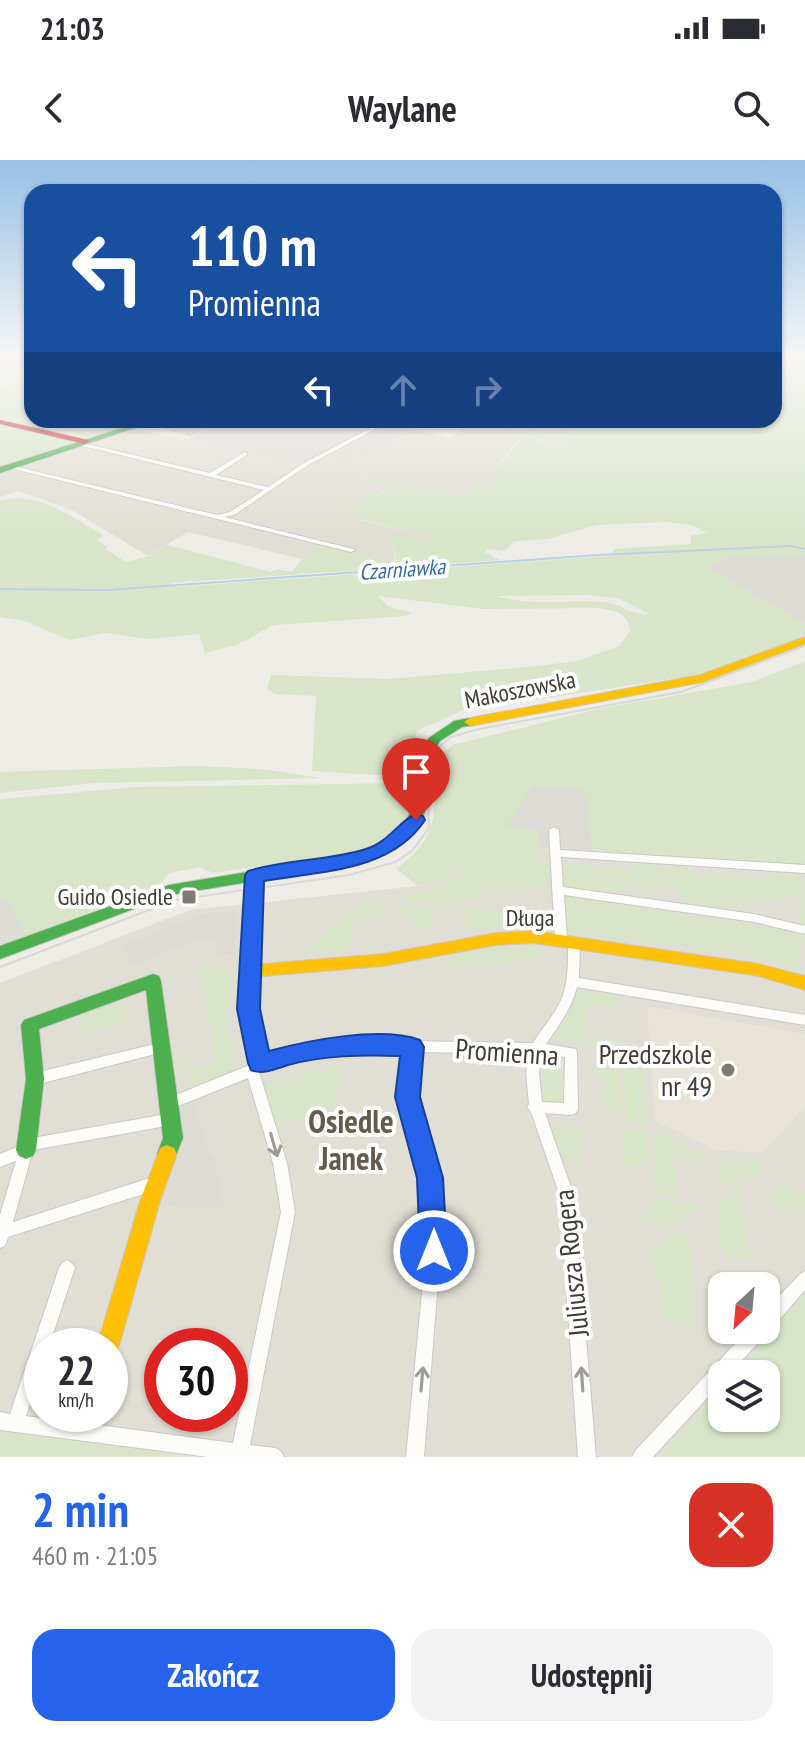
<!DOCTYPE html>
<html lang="pl">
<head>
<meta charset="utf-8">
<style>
  :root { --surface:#fff; --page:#f2f2f3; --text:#2b2b33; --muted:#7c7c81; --accent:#2563eb }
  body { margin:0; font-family:"PT Sans Narrow",sans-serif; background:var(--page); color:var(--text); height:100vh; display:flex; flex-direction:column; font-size:30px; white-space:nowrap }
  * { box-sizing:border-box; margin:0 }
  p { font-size:26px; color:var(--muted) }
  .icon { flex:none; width:44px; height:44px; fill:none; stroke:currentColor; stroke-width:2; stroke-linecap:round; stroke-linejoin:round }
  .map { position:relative; height:1297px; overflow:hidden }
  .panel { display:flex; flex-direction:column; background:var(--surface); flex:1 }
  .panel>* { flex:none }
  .hud { position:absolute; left:24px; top:24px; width:758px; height:244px; border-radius:24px; box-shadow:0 2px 6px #0004; background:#1a4fa0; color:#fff; overflow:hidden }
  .needle { width:52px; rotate:206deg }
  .buttons { position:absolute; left:708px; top:1112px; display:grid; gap:16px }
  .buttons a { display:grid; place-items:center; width:72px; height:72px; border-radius:16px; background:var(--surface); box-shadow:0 2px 6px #0004; font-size:40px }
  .speed { position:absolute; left:24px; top:1168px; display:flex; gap:16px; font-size:40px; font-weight:700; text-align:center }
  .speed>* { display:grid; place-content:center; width:104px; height:104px; border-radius:50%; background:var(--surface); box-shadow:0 2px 6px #0004; line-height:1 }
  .speed small { font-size:20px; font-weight:400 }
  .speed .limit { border:12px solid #d22; background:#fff; color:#111 }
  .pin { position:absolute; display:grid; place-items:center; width:68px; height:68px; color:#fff; margin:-82px -34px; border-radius:50% 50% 50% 0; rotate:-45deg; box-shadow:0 0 8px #0007 }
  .pin .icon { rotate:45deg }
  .me { position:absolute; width:88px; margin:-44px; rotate:0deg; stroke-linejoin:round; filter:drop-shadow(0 0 6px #0008) }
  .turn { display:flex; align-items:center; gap:28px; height:168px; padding:0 32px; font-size:36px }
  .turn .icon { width:104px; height:104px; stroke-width:2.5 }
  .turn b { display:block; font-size:56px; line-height:68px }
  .lanes { display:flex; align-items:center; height:76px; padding:0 32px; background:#0003; justify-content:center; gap:40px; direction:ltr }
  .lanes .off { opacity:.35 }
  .round { display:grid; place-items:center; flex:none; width:84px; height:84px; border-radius:24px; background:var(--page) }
  .overview { display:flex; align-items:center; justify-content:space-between; height:136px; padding:0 32px }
  h1 { font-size:48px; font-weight:700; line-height:60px; color:var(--accent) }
  .action { display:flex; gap:16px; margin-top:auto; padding:16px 32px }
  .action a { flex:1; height:92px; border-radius:24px; background:var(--accent); color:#fff; font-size:32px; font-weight:700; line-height:92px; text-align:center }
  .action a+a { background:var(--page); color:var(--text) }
  .status { display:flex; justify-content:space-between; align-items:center; height:56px; padding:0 40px; background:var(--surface); direction:ltr }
  .status svg { height:22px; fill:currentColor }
  header { display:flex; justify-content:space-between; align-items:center; height:104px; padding:0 32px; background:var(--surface); font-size:36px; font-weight:700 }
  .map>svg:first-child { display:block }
  .residential { fill:#e1ded5; fill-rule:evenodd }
  .industrial { fill:#dddbd5 }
  .education { fill:#e7e4d7 }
  .green { fill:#d8e5c9; fill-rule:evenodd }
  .parking { fill:#dcdbd7 }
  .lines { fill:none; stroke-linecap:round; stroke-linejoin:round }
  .stream { stroke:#bbd1e6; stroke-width:2 }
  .building { fill:#d6d5d0; stroke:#d5d3cd; stroke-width:2 }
  .street-casing { stroke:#c9c8c3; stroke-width:2 }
  .fast-casing { stroke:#cbc9be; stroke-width:2 }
  .slow-casing { stroke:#cbc9be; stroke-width:2 }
  .jam-casing { stroke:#cbc9be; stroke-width:2 }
  .street { fill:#fcfcfb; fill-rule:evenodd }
  .fast { fill:#4caf50; fill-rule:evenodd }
  .slow { fill:#ffc107; fill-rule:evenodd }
  .jam { fill:#c62828; fill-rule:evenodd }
  .tram { stroke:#d8d8d7; stroke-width:2 }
  .oneway { stroke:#9e9c98 }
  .route { fill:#2563eb; stroke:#184099; stroke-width:2 }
  .poi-dot { fill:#7d7a73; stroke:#fff; stroke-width:3 }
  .labels { text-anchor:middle; stroke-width:8; stroke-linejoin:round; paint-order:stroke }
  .far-water-label { font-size:22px; font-style:italic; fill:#3b6b9f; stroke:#fff }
  .street-label { font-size:24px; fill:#413d35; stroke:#fff }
  .poi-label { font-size:24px; fill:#413d35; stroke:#fff; text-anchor:end }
  .near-street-label { font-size:28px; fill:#413d35; stroke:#fff }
  .near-poi-label { font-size:28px; fill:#413d35; stroke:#fff; text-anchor:end }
  .near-neighbourhood-label { font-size:32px; font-weight:bold; fill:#635c4d; stroke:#fff }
</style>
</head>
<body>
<div class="status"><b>21:03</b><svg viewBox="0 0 49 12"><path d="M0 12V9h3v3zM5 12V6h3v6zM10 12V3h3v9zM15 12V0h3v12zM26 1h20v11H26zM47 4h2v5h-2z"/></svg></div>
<header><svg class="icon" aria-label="back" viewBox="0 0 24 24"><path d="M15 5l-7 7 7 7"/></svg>Waylane<svg class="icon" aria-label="search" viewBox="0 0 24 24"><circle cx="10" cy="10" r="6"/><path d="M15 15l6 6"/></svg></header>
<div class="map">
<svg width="805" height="1297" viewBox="0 0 805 1297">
  <rect width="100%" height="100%" fill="#edece7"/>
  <g class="residential">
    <polygon points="144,260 166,260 140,270 309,305 395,260 441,260 429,268 410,265 449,279 474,260 571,260 569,262 574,264 554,288 539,286 547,274 517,281 496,307 468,289 495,312 504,325 480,321 460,336 365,317 361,321 389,328 357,349 364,355 360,360 439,378 435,382 392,379 396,403 320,385 302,399 188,372 148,396 70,349 18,331 0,337 0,304"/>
    <path d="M539,688L805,707V1135L734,1214H722V1228L660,1297H201L0,1270V823L190,750L418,726L486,702L540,701ZM722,1126H766V1170H722ZM42,1186H110V1254H42ZM162,1186H230V1254H162Z"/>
  </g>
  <g class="industrial">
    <polygon points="201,260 385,260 303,304 188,280 215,263"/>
    <polygon points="795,393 805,395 805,464 706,407 730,396"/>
    <polygon points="532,626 585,627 593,691 539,688 538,670 505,668"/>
    <polygon points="8,738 27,776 0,787 0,739"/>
    <polygon points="236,751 234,794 216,795 216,779 197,781 133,804 123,785 203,754"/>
    <polygon points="195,942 209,996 213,996 225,1048 160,1046 182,945"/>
  </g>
  <polygon class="education" points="647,846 805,874 805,947 762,993 717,990 655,961"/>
  <g class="green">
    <polygon points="0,195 32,195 30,219 32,220 32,260 144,260 86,278 53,266 44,269 0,258 0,227 13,222 0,218"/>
    <path d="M774,195H805V395L730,396L707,407L805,464V476L720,508L685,517L461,551L417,571L407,617L312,611L316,536L275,534L267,529L271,515L390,519L528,507L578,501L619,486L630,471L627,460L618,452L599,448L483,449L378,436L389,447L412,453L406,456L274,465L236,485L205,493L199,474L149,479L105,473L69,480L25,461L0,457V430H95L0,428V341C35,329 74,358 104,376L97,380L108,387L105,389L126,402L149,396L167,385L271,412L277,409L292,412L302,399L320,385L397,402L392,379L397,374L435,382L439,378L359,359L363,355L353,353L356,349L339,345L347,339L360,342L372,332L382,334L388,328L360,322L366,317L460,336L480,321L503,324L495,312L467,289L497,307L529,270L547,273L539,285L554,288L574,265L568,263L571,260H774ZM666,362L691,365L707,373L691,376V384L614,389L611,396L177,427L170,423L500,400L485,392L487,389L505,391L514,381L548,379L596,365ZM589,435L617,438L650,454C633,457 621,443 603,442C567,439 532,447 497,436Z"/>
    <polygon points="0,264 75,282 0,304"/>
    <path d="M805,501V707L593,691L584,628L532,626L506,668L539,670L540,701L506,703H548V726L495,729L461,744L398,742L485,703L418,726L396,709C441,675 434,654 435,603L452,585L598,549L752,522Z"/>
    <polygon points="197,606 261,609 322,618 93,623 0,633 0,612"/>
    <polygon points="407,623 407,661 385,683 358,692 213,713 200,707 169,713 162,722 142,732 27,776 8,738 0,739 0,639 137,627"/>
    <polygon points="563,703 629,709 633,704 687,708 701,715 768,718 778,713 803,716 805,768 800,766 796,736 705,751 687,748 672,726 584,733 564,729"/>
    <polygon points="565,736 779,769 805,776 797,807 769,799 626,778 624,786 567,776"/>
    <polygon points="378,739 382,746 381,760 352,761 348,790 299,793 366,741"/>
    <polygon points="435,746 430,772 391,747"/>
    <polygon points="465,747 494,749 508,766 466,772"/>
    <polygon points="534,785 538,786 541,797 451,809 448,802 452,795"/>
    <polygon points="197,804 233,812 226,861 235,905 229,913 188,927 183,904 172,905 172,899 186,897 190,911 215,904 210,877 213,875"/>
    <polygon points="578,830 619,837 618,848 589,846 586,875 619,880 619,889 554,878 553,875 568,857"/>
    <polygon points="123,844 128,861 82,875 78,858"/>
    <polygon points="625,894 643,896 647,964 626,962"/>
    <polygon points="620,895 622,957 602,944 604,916 592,913"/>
    <polygon points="552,899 560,904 561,941 552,944 543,942 542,939 545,900"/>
    <polygon points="343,907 338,939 331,940 332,948 278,964 264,923"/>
    <polygon points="546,964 580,966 580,1001 567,1001"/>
    <polygon points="624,968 646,970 647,1002 624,1008"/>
    <polygon points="653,971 709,995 709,1000 673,997 675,1036 655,1033"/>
    <polygon points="717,998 758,1000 761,1015 737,1023 719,1021"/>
    <polygon points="786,1024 799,1035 805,1029 805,1048 774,1049 771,1029"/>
    <polygon points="740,1030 750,1099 726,1099 720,1076 719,1042"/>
    <polygon points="654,1040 703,1045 672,1066 642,1059"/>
    <polygon points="681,1072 692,1077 688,1078 696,1166 666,1160 650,1092"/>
    <polygon points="805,1135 805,1297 660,1297 722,1228 722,1258 766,1258 766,1214 734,1214"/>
    <polygon points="0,1270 201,1297 0,1297"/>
  </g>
  <polygon class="parking" points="391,264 415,269 368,295 356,292 343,299 334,295"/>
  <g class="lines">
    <g class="stream">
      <polyline points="774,205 805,202"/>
      <polyline points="0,429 107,430 598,395 791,386 805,389"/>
    </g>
  </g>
  <polygon class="building" points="178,261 206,267 191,276 165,268"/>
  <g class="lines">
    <defs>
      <g id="street">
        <polygon points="386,260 393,260 308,305 234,355 224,357 353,389 355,390 351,392 6,307 9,305 217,355 230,352 264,330 75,284 78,282 210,313 245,292 247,293 247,295 216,315 268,327 304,303"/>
        <polygon points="544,260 571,260 564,265"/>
        <polygon points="554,667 559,670 560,690 805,705 805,713 561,697 563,727 754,754 805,766 805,774 754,762 564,735 567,779 565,782 561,783 557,782 555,779 549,670"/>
        <path d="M255,711L259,712L260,715L255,849L265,896L307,885L345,880L533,883C539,872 548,863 555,851C569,831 568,806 568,782L570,779L574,778L578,779L580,782L579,818L805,855V865L577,827C571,850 559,865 546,884L576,889L577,893L578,949L576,953L571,955L545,953L574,1036L596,1297H578L560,1036L531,952L527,947L529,944L526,913L529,894L418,892L416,945L437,1018L442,1071L424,1297H406L428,1071L423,1018L402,945L405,892L345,890L307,895L264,907L259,912L287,1003L295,1052L250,1285L275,1288L281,1291L284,1297H209L0,1270V1252L10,1254L59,1108L62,1103L67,1100L72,1103L75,1108L49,1186H42V1207L26,1256L75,1262L78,1254H94L91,1264L233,1283L281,1052L273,1003L248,918L171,949L166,947L164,943L166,939L247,906L253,901L243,849L250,715L251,712ZM541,894L565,897L564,943L542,942L539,913Z"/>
        <polygon points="163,882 168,883 169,887 168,891 163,892 35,925 30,923 28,919 30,915 35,913"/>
        <polygon points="172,953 177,955 179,959 177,963 172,965 33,990 13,1062 156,1016 161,1018 163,1023 161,1028 156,1030 8,1077 5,1086 0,1088 0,1055 16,1001 0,1007 0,994 20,986 22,981 27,979"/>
        <polygon points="805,1111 805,1130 772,1168 767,1170 765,1176 729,1214 722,1214 722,1222 653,1297 632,1297 635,1291 748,1170 766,1170 766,1150 800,1114"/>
      </g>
      <g id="fast">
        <polygon points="147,260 159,260 0,313 0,307"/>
        <polygon points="470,558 476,562 474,565 462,567 440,581 431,595 425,651 414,672 396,689 357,704 171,735 0,799 0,786 169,725 354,694 386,681 403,666 411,651 417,595 429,578 454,561"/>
        <polygon points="153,814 159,816 161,821 183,978 174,1000 167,1003 160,1000 157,994 163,978 146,830 39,869 44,919 36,990 33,996 26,999 19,996 16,990 26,919 21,865 24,860"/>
      </g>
      <g id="slow">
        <polygon points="805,477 805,484 703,522 470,566 464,562 470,558 700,515"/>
        <polygon points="534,771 759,804 805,816 805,830 759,816 534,783 496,785 383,806 252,817 246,816 244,811 246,806 252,805 383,794 496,773"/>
        <polygon points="167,985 174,988 177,994 160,1041 119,1186 116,1194 110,1196 110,1186 97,1186 140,1041 160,988"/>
      </g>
      <polygon id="jam" points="0,260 88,280 89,282 85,284 0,264"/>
    </defs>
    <use href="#street" class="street-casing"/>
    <use href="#fast" class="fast-casing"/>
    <use href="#slow" class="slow-casing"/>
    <use href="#jam" class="jam-casing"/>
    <use href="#street" class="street"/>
    <use href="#fast" class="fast"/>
    <use href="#slow" class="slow"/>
    <use href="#jam" class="jam"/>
    <polyline class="tram" points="0,807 175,740 349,715 395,702 412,691 429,668 428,611 434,591 451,577 479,569 681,532 805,486"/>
  </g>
  <defs><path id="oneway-shaft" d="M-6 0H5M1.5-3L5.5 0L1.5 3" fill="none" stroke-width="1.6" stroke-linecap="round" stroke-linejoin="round" transform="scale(2)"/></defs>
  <g class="oneway">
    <use href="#oneway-shaft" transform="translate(274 985) rotate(74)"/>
    <use href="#oneway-shaft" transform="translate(422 1219) rotate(-85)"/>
    <use href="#oneway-shaft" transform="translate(582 1219) rotate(-94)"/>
  </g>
  <linearGradient id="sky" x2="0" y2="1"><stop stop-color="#96c0e7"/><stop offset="0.52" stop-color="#f7f6f4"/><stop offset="1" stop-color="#f7f6f4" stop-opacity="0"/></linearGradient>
  <rect width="805" height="376" fill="url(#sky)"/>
  <path class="route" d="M416,654L423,656L425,660C391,712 320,711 264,721L260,849L269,891C309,880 381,866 420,880L424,887L420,937L443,1018L447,1091L443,1100L434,1104L424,1100L420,1091L417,1018L395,937L400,896C361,895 325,895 288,905C275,909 263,915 251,910L248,903L237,849L245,715L248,711C286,699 328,701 366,689C388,683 402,658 416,654Z"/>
  <g class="poi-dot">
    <rect x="181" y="729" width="16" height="16" rx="4"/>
    <circle cx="728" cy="910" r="8"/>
  </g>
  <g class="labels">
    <g class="far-water-label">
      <text transform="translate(402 409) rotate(-4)" y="8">Czarniawka</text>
    </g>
    <g class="street-label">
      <text transform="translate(520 530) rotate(-11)" y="8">Makoszowska</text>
      <text x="530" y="766">Długa</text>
    </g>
    <g class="poi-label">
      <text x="173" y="745">Guido Osiedle</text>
    </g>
    <g class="near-street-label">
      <text transform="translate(507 892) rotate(4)" y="10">Promienna</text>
      <text transform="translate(571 1103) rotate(-96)" y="10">Juliusza Rogera</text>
    </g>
    <g class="near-poi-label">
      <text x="712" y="904">Przedszkole<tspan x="712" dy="32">nr 49</tspan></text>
    </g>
    <g class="near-neighbourhood-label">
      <text x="351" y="973">Osiedle<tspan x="351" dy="37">Janek</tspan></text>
    </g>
  </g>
</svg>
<div class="buttons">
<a><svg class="needle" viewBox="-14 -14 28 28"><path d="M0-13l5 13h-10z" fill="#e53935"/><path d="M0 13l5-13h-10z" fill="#7c7c81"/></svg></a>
<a><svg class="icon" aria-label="layers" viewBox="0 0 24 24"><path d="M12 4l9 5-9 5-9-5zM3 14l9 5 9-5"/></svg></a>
</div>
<div class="speed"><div>22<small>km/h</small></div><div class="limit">30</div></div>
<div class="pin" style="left:416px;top:660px;background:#d93025"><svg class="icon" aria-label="arrive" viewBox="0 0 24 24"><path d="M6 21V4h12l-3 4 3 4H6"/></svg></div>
<svg class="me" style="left:434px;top:1091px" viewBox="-20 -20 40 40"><circle r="17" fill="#2563eb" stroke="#fff" stroke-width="3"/><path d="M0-11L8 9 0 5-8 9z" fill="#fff"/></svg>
<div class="hud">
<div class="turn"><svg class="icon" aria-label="left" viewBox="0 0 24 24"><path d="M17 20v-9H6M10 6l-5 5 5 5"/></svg><div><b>110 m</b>Promienna</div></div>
<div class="lanes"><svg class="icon" aria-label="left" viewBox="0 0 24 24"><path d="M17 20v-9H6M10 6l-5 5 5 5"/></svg><svg class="icon off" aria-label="ahead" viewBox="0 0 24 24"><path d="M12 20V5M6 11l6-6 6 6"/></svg><svg class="icon off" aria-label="right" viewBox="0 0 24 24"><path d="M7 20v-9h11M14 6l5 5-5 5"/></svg></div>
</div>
</div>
<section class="panel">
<div class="overview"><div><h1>2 min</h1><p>460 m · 21:05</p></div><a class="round" style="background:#d93025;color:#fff"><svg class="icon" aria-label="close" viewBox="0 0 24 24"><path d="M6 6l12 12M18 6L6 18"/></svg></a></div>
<div class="action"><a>Zakończ</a><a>Udostępnij</a></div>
</section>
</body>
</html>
